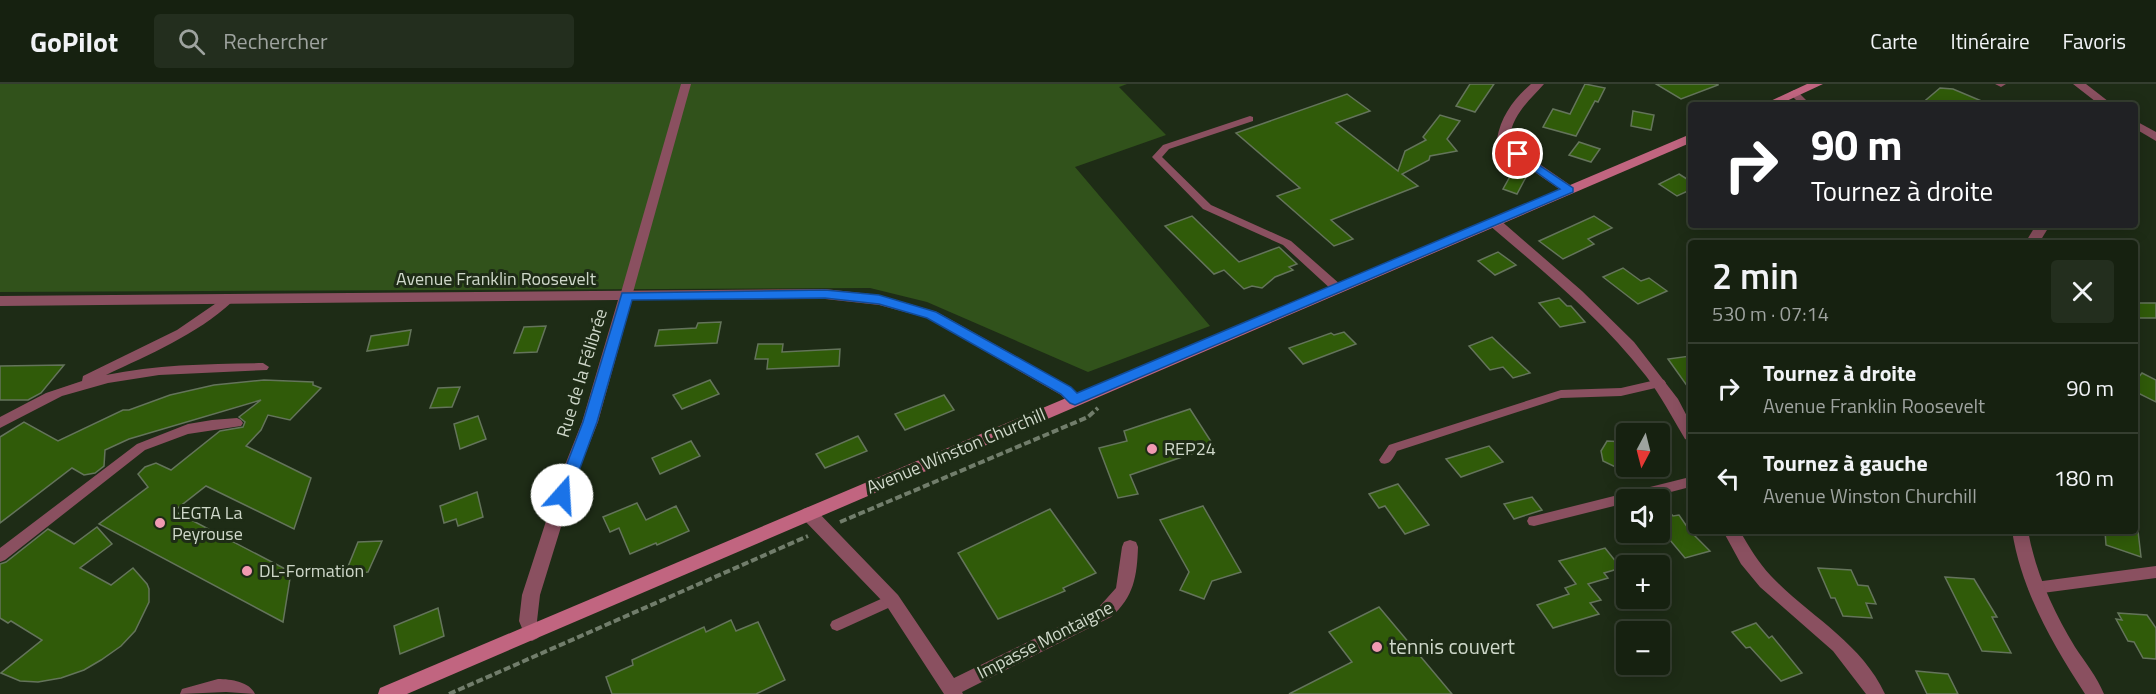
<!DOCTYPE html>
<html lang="fr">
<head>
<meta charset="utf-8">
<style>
  :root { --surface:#162110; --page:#232e1e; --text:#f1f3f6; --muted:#9ea39f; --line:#353e30 }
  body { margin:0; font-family:"Titillium Web",sans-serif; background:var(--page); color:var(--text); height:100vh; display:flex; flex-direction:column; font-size:22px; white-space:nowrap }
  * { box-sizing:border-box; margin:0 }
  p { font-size:20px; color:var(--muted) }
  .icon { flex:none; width:33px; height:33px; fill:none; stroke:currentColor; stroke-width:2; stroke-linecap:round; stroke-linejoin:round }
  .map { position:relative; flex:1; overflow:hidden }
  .sheet { position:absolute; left:1688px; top:156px; width:450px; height:294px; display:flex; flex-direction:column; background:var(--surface); border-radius:6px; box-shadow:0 3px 15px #0003,0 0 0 2px var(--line) }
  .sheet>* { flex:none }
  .top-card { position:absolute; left:1688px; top:18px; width:450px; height:126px; border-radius:6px; box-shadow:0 3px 15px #0003,0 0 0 2px var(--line); background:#202124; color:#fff; overflow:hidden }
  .needle { width:39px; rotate:187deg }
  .buttons { position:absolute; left:1616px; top:339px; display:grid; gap:12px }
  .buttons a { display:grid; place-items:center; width:54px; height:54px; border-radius:6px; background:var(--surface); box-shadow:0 3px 15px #0003,0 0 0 2px var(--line); font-size:30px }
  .pin { position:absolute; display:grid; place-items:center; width:51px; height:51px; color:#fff; margin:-26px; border:3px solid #fff; border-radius:50%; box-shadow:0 2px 6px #0007 }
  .me { position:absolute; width:66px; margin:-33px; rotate:19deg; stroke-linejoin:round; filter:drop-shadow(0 0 4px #0008) }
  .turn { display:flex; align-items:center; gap:21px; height:126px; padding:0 24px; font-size:27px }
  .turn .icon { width:78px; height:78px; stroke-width:2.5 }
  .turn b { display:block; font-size:42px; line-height:51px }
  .round { display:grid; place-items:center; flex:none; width:63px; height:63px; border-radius:6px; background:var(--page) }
  .overview { display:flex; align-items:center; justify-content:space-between; height:102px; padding:0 24px }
  h1 { font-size:36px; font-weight:600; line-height:45px }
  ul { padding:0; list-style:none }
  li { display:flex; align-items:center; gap:18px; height:90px; padding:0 24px; border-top:2px solid var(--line) }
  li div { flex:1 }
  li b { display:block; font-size:22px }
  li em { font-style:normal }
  header { display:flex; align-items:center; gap:36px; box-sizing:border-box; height:84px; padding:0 30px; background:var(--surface); border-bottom:2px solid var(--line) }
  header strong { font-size:28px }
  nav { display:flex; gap:33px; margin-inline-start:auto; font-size:21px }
  .search { width:420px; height:54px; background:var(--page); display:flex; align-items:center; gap:15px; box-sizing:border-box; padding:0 21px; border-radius:6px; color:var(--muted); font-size:22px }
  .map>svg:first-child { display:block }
  .green { fill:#31521b }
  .building { fill:#305b09; stroke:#64745b; stroke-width:1.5 }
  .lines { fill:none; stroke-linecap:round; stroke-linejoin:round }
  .path { stroke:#717d6b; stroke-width:4; stroke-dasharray:7 3; stroke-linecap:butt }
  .lane { fill:#8a5060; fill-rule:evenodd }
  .street { fill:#8a5060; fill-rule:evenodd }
  .secondary { fill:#c16580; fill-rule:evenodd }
  .route { fill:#1a73e8; stroke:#114b97; stroke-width:1.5 }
  .poi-dot { fill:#f19ab1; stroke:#1e2c16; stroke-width:2 }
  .labels { text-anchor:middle; stroke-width:6; stroke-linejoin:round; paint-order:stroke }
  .street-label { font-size:18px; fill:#cfd8ca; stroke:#1e2c16 }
  .poi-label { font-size:18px; fill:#cfd8ca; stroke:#1e2c16; text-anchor:start }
  .near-poi-label { font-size:21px; fill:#cfd8ca; stroke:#1e2c16; text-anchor:start }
</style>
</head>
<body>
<header>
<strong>GoPilot</strong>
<div class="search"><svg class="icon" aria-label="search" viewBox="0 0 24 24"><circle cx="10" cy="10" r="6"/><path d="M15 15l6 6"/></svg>Rechercher</div>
<nav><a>Carte</a><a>Itinéraire</a><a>Favoris</a></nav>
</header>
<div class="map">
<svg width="2156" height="610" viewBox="0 0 2156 610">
  <rect width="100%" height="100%" fill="#1e2c16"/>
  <polygon class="green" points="0,0 1127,0 1119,3 1166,51 1075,83 1210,242 1088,288 927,218 870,204 0,208"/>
  <g class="building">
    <polygon points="1470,0 1494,0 1475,28 1456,22"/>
    <polygon points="1585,0 1605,4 1598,18 1595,17 1576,52 1543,43 1553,25 1570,30"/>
    <polygon points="1656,0 1718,0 1718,1 1681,15"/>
    <polygon points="1940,4 1953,5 1991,21 1920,21"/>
    <polygon points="1347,10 1370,27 1336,39 1398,87 1405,67 1426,56 1423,53 1440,31 1460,37 1447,55 1457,67 1430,72 1429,76 1402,90 1418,102 1331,136 1353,155 1334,162 1277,112 1300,104 1236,49"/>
    <polygon points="1633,27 1654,31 1651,46 1631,42"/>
    <polygon points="1579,58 1600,65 1591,78 1569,71"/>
    <polygon points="1512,89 1526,93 1517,110 1503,105"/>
    <polygon points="1679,90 1690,97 1690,106 1677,112 1659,100"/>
    <polygon points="1192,132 1239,178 1279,163 1297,180 1289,183 1293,186 1275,193 1262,204 1252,202 1244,205 1224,186 1214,190 1165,142"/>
    <polygon points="1594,132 1612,144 1588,155 1594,160 1563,175 1539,157"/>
    <polygon points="1498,168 1516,181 1495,191 1478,177"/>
    <polygon points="1623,184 1641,197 1649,194 1667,207 1638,220 1603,193"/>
    <polygon points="1559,214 1567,222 1571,222 1585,238 1560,243 1539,219"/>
    <rect x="2134" y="219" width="22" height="15"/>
    <polygon points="721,238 717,259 655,262 659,246 696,244 698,239"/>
    <polygon points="546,242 537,268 514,269 524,243"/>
    <polygon points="411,246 408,261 367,267 371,252"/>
    <polygon points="1344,248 1356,260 1303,280 1289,264 1331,249 1334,251"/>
    <polygon points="1492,253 1530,289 1513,294 1503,283 1490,286 1469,262"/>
    <polygon points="758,260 783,260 782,268 840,265 839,282 767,285 768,275 755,275"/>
    <polygon points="1690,272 1690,306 1668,275"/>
    <polygon points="64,281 41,309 28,316 0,316 0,282"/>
    <polygon points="2142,289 2156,296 2156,318 2134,307 2134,299"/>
    <polygon points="264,296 313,298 313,301 321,304 290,336 268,331 261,346 246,362 311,394 294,445 206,402 174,427 291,488 283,538 99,440 148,403 138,390 145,383 156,379 171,386 220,347 243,343 245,338 239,333 261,316 129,355 105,366 104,382 95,389 84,391 72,384 0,439 0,353 24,338 58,357 123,326 129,326 170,311 214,301"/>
    <polygon points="710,296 719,310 682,325 673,311"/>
    <polygon points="460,303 452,323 430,324 438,304"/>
    <polygon points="944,311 954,326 905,346 895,330"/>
    <polygon points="1190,325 1214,362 1130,391 1138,410 1118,414 1099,364 1127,357 1124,347"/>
    <polygon points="478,332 486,355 460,365 454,340"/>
    <polygon points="858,352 867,367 825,384 816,370"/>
    <polygon points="691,357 700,372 660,390 652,374"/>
    <polygon points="1607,357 1626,358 1626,388 1603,377 1601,367"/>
    <polygon points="1489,362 1503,378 1461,393 1446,375"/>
    <polygon points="1398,400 1429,441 1405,450 1385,422 1379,424 1369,410"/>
    <polygon points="477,408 483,433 458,442 456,435 444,439 440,422"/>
    <polygon points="1532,413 1542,426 1514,435 1504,420"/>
    <polygon points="1659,416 1673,432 1679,431 1690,447 1710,467 1685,474 1659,443"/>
    <polygon points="637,419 646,436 676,422 689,447 657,461 656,459 630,470 619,444 610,448 603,433"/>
    <polygon points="1203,422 1241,488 1212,497 1204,515 1180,506 1189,488 1160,436"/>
    <polygon points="1050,425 1096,489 1063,504 1065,507 998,535 958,469"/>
    <polygon points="97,443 112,460 80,484 111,501 133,484 147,500 149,505 149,518 135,547 121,562 101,576 84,586 61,594 38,598 20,597 1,589 42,556 11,537 8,539 0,534 0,480 6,478 48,445 74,460"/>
    <polygon points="2105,447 2138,447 2141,473 2106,461"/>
    <polygon points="382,457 368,488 345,490 358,458"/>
    <polygon points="1605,464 1621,484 1604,489 1608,494 1588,500 1601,516 1590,519 1599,530 1553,544 1537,521 1569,510 1565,504 1576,500 1559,477"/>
    <polygon points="1818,484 1851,486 1858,501 1868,502 1876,520 1866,519 1872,534 1843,532 1835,514 1831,514"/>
    <polygon points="1945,493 1974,495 1997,533 1992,533 2011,569 1982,567"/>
    <polygon points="1379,523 1452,610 1289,610 1352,578 1329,548"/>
    <polygon points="438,524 444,552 400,570 394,542"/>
    <polygon points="2118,529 2147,531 2156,544 2156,575 2143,574 2134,558 2128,557 2116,535 2122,536"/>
    <polygon points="731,536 736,547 758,538 785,596 756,610 612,610 606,593 633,581 632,576 704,543 706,548"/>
    <polygon points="1756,539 1769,554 1772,552 1802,589 1781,597 1750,563 1746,564 1732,548"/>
    <polygon points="1916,587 1948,590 1958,610 1927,610"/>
  </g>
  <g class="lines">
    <g class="path">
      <polyline points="840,438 1088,333 1098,324"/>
      <polyline points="449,610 808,452"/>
    </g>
    <g class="lane">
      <polygon points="681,0 691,0 632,212 626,216 620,212"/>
      <polygon points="1995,0 2006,0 2001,3"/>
      <polygon points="1794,6 1797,7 1811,21 1801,21 1789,9"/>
      <polygon points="1250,32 1253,33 1253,37 1169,65 1162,73 1211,121 1291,157 1341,201 1343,204 1341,207 1333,207 1283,161 1203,125 1152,73 1163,61"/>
      <path d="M228,211L232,212L234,215L232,218C196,251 150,270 106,291C157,280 210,280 263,279L269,283L267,286L159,291L108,299L62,312L0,344V333L46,309L82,297L83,292L177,246Z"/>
      <path d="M1660,295L1664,296L1666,299L1664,302L1621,312L1561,314L1397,367C1393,374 1390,382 1381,379L1379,376L1389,361L1561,306L1621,304Z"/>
      <polygon points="237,334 241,336 243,339 241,342 188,350 145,366 5,476 0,478 0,464 137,360 188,340 212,336"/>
      <polygon points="1690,393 1690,403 1640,416 1626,416 1626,419 1534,442 1529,441 1527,437 1529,433 1534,432"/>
      <polygon points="2156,482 2156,494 2035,510 2030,508 2028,504 2030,500 2035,498"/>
      <polygon points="892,510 897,512 899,516 897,520 842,545 837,547 832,545 830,541 832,537"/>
      <path d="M218,595C231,595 250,598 255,610L226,608L180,610L182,605Z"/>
    </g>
    <g class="street">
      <path d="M1531,0H1544C1528,18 1514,29 1509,54L1522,68L1573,103L1575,106L1573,109H1565L1514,74L1497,55C1501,32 1514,15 1531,0Z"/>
      <polygon points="2073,0 2086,0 2113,21 2100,21"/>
      <polygon points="2134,36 2156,48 2156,57 2134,44"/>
      <path d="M1494,134L1499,135L1582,207L1634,258L1678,315L1690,338V357L1685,355C1672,333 1661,312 1646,292C1601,234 1544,188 1489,141L1488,138L1489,135Z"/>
      <polygon points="2036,141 2050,141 2039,159 2025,159"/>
      <polygon points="825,205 879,211 937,228 1071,303 1083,316 1080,320 1070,320 1061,311 927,234 879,221 825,215 632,216 598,338 577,391 540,511 537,537 541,549 538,554 532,557 526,554 519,537 522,511 561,391 582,338 618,216 0,222 0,212"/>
      <path d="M809,423L815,425L898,511L954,594L1099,523L1116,504L1122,463L1124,458L1130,456L1136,458L1138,463C1137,492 1134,513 1111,533L962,608L963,610H944L886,521L803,435L801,430L803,425Z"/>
      <path d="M1723,447H1740C1749,463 1758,478 1771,492C1809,532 1861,558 1885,610H1866L1833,567L1760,503L1741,480Z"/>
      <path d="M2012,447H2028C2036,490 2053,526 2075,563C2085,578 2097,593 2104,610H2085C2052,559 2022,508 2012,447Z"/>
    </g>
    <g class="secondary">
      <polygon points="1807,0 1823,0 1778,21 1762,21"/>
      <polygon points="1686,52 1690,52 1690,59 407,610 378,610 380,604"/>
    </g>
  </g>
  <polygon class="route" points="1518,67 1573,104 1573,108 1075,321 1070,319 1061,310 927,234 879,220 825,214 632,216 597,338 570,411 568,415 557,415 555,411 583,338 622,209 825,206 879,211 936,228 1071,303 1077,309 1560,105 1515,73 1515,68"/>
  <g class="poi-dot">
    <circle cx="1152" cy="365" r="6"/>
    <circle cx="160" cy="439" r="6"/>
    <circle cx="247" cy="487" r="6"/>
    <circle cx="1377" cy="563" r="6"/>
  </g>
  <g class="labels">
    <g class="street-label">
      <text x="496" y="201">Avenue Franklin Roosevelt</text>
      <text transform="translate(582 289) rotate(-73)" y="6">Rue de la Félibrée</text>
      <text transform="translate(956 367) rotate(-23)" y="6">Avenue Winston Churchill</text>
      <text transform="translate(1045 556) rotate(-27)" y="6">Impasse Montaigne</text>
    </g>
    <g class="poi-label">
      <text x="1164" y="371">REP24</text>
      <text x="172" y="435">LEGTA La<tspan x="172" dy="21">Peyrouse</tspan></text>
      <text x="259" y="493">DL-Formation</text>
    </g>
    <g class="near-poi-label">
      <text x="1389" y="570">tennis couvert</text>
    </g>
  </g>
</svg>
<div class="buttons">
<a><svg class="needle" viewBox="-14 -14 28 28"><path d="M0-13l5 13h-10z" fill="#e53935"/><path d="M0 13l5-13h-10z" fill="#9ea39f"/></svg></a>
<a><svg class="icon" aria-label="sound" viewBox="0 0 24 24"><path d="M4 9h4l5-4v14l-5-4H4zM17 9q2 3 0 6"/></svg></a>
<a>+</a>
<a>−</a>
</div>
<div class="pin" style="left:1518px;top:70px;background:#d93025"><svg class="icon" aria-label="arrive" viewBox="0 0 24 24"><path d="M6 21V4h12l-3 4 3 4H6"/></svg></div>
<svg class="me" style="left:562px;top:411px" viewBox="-20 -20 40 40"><circle r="19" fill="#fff"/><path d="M0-13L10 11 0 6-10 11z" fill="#1a73e8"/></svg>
<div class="top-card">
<div class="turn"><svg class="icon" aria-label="right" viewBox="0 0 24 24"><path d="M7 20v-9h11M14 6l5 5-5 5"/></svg><div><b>90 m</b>Tournez à droite</div></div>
</div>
<section class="sheet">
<div class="overview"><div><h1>2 min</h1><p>530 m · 07:14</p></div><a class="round"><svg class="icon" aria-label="close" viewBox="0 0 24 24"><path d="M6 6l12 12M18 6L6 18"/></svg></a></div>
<ul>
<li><svg class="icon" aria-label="right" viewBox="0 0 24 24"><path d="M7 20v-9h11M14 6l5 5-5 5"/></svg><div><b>Tournez à droite</b><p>Avenue Franklin Roosevelt</p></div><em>90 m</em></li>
<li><svg class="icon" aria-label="left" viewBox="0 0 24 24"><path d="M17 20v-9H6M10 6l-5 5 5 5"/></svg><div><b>Tournez à gauche</b><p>Avenue Winston Churchill</p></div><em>180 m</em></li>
</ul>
</section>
</div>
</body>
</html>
